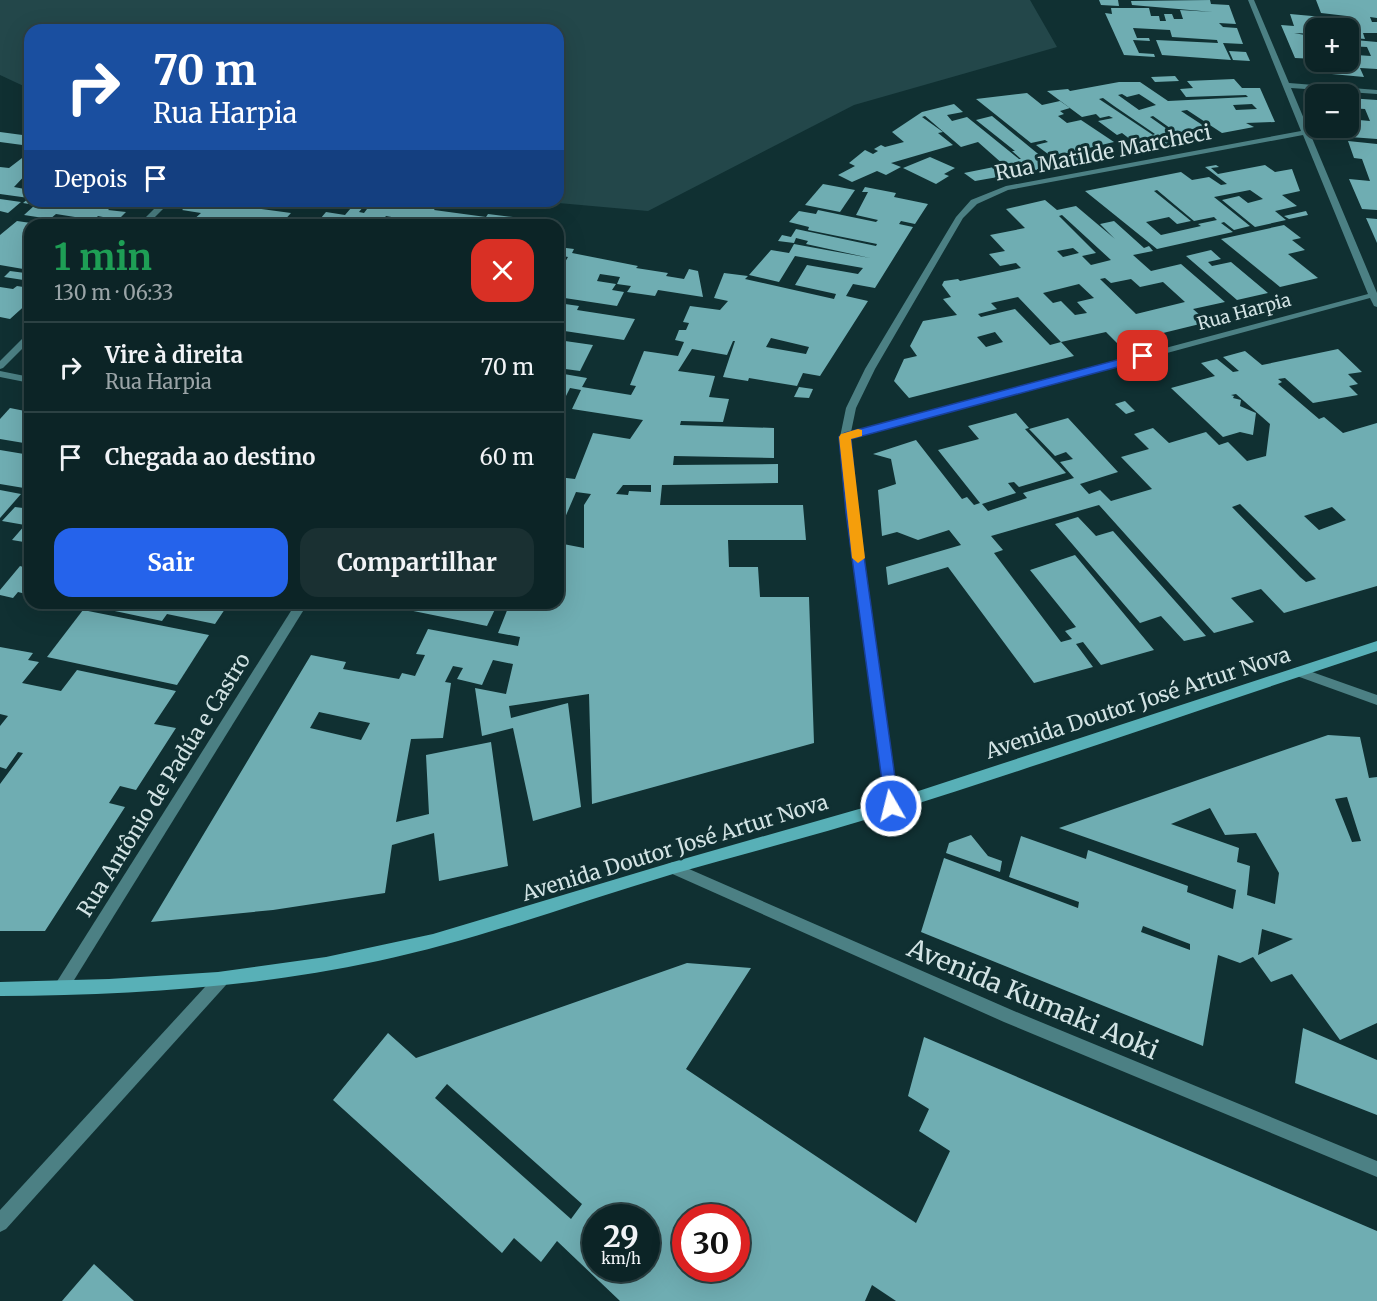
<!DOCTYPE html>
<html lang="pt">
<head>
<meta charset="utf-8">
<style>
  :root { --surface:#0c2426; --page:#1a3032; --text:#f1f3f6; --muted:#9aa4a7; --line:#2c4143; --accent:#2563eb }
  body { margin:0; font-family:Merriweather,serif; background:var(--page); color:var(--text); height:100vh; display:flex; flex-direction:column; font-size:22px; white-space:nowrap }
  * { box-sizing:border-box; margin:0 }
  p { font-size:20px; color:var(--muted) }
  .icon { flex:none; width:33px; height:33px; fill:none; stroke:currentColor; stroke-width:2; stroke-linecap:round; stroke-linejoin:round }
  .map { position:relative; flex:1; overflow:hidden }
  .drawer { position:absolute; left:24px; top:219px; width:540px; height:390px; display:flex; flex-direction:column; background:var(--surface); border-radius:18px; box-shadow:0 6px 24px #0002,0 0 0 2px var(--line) }
  .drawer>* { flex:none }
  .guide { position:absolute; left:24px; top:24px; width:540px; height:183px; border-radius:18px; box-shadow:0 6px 24px #0002,0 0 0 2px var(--line); background:#1a4fa0; color:#fff; overflow:hidden }
  .controls { position:absolute; left:1305px; top:18px; display:grid; gap:12px }
  .controls a { display:grid; place-items:center; width:54px; height:54px; border-radius:12px; background:var(--surface); box-shadow:0 6px 24px #0002,0 0 0 2px var(--line); font-size:30px }
  .speed { position:absolute; left:582px; top:1204px; display:flex; gap:12px; font-size:30px; font-weight:700; text-align:center }
  .speed>* { display:grid; place-content:center; width:78px; height:78px; border-radius:50%; background:var(--surface); box-shadow:0 6px 24px #0002,0 0 0 2px var(--line); line-height:1 }
  .speed small { font-size:15px; font-weight:400 }
  .speed .limit { border:9px solid #d22; background:#fff; color:#111 }
  .pin { position:absolute; display:grid; place-items:center; width:51px; height:51px; color:#fff; margin:-26px; border-radius:12px; box-shadow:0 3px 9px #0006 }
  .me { position:absolute; width:66px; margin:-33px; rotate:352deg; stroke-linejoin:round; filter:drop-shadow(0 0 4px #0008) }
  .turn { display:flex; align-items:center; gap:21px; height:126px; padding:0 30px; font-size:27px }
  .turn .icon { width:78px; height:78px; stroke-width:2.5 }
  .turn b { display:block; font-size:42px; line-height:51px }
  .then { display:flex; align-items:center; height:57px; padding:0 30px; background:#0003; gap:12px; font-size:22px }
  .round { display:grid; place-items:center; flex:none; width:63px; height:63px; border-radius:18px; background:var(--page) }
  .head { display:flex; align-items:center; justify-content:space-between; height:102px; padding:0 30px }
  h1 { font-size:36px; font-weight:700; line-height:45px; color:#1e9e55 }
  .action { display:flex; gap:12px; margin-top:auto; padding:12px 30px }
  .action a { flex:1; height:69px; border-radius:18px; background:var(--accent); color:#fff; font-size:24px; font-weight:700; line-height:69px; text-align:center }
  .action a+a { background:var(--page); color:var(--text) }
  ul { padding:0; list-style:none }
  li { display:flex; align-items:center; gap:18px; height:90px; padding:0 30px; border-top:2px solid var(--line) }
  li div { flex:1 }
  li b { display:block; font-size:22px }
  li em { font-style:normal }
  .map>svg:first-child { display:block }
  .green { fill:#23474a }
  .building { fill:#6fadb2; fill-rule:evenodd }
  .lines { fill:none; stroke-linecap:round; stroke-linejoin:round }
  .minor { fill:#4c8084; fill-rule:evenodd }
  .secondary { fill:#58b0b7; fill-rule:evenodd }
  .route { fill:#2563eb; stroke:#184099; stroke-width:1.5 }
  .slow { fill:#f59e0b }
  .labels { text-anchor:middle; stroke-width:6; stroke-linejoin:round; paint-order:stroke }
  .far-street-label { font-size:18px; fill:#d2e3e4; stroke:#103032 }
  .street-label { font-size:21px; fill:#d2e3e4; stroke:#103032 }
  .near-street-label { font-size:26px; fill:#d2e3e4; stroke:#103032 }
</style>
</head>
<body>
<div class="map">
<svg width="1377" height="1301" viewBox="0 0 1377 1301">
  <rect width="100%" height="100%" fill="#103032"/>
  <polygon class="green" points="0,0 1030,0 1057,47 854,105 648,211 536,201 558,201 558,30 30,30 30,89 0,75"/>
  <g class="building">
    <polygon points="1099,0 1118,0 1119,6 1101,5"/>
    <polygon points="1210,0 1211,4 1229,5 1236,24 1219,23 1223,27 1237,28 1243,44 1223,43 1231,60 1162,55 1156,40 1218,43 1217,40 1172,37 1170,30 1133,28 1137,38 1149,38 1150,41 1133,40 1139,53 1154,54 1155,57 1124,55 1105,13 1112,14 1111,8 1149,8 1151,16 1159,16 1160,21 1166,21 1164,14 1172,14 1174,19 1183,19 1180,10 1213,12 1132,5 1131,1"/>
    <polygon points="1316,0 1377,0 1377,18 1370,17 1372,22 1377,22 1377,33 1363,33 1365,39 1353,38 1355,40 1377,42 1377,69 1360,68 1364,77 1321,73 1317,62 1355,63 1348,61 1348,47 1353,47 1356,55 1371,56 1367,47 1348,46 1348,28 1316,28 1316,34 1294,33 1316,37 1316,43 1307,42 1316,44 1316,59 1295,58 1281,25 1294,26 1290,14 1345,19 1348,26 1352,26 1347,16 1321,13"/>
    <polygon points="1229,51 1246,52 1250,61 1233,60"/>
    <polygon points="1175,76 1179,81 1155,82 1151,77"/>
    <path d="M1234,79L1242,88H1260L1275,122L1246,123L1254,127L1222,133L1187,110L1181,111L1204,126L1177,133L1153,116L1150,117L1184,141L1166,144L1163,142L1129,152L1118,143L1131,140L1122,133L1117,135L1098,121L1113,118L1109,116L1100,118L1096,114L1082,117L1047,91L1068,89L1070,91L1119,82H1140L1168,101L1248,97L1246,95L1186,97L1180,89L1193,88L1187,81ZM1122,94L1127,97L1139,94L1156,105L1139,110L1118,95ZM1103,98L1114,106L1155,134L1153,135L1099,99ZM1252,104L1257,109L1236,110L1233,105Z"/>
    <polygon points="1027,93 1042,105 1060,101 1070,108 1060,111 1064,114 1058,116 1067,123 1081,120 1114,142 1080,150 1092,159 1075,162 1065,154 1052,157 1036,145 1048,142 1045,140 1031,143 976,99"/>
    <polygon points="1348,98 1377,100 1377,139 1350,137 1347,129 1349,130 1348,119 1370,121 1365,109 1348,108"/>
    <polygon points="954,104 963,112 947,115 952,121 967,117 1019,159 1021,159 1012,151 1015,151 976,120 992,116 1054,167 975,181 964,173 1004,165 978,142 961,147 925,116 922,117 943,132 938,133 953,145 891,163 901,167 886,175 877,171 852,182 838,175 855,166 849,163 865,150 873,154 878,151 874,149 881,145 885,147 904,142 892,132 922,112"/>
    <polygon points="0,132 30,136 30,146 0,142"/>
    <polygon points="1348,141 1377,144 1377,210 1362,209 1349,179 1370,181 1362,159 1354,158"/>
    <polygon points="26,155 30,156 30,170 14,187 30,190 30,201 117,201 108,210 126,212 118,220 98,216 94,220 56,214 50,219 24,215 35,205 23,203 29,198 0,194 0,167 9,168"/>
    <polygon points="930,157 955,168 944,174 949,176 936,184 903,168"/>
    <path d="M1216,165L1219,167L1211,168L1218,174L1265,165L1275,172L1292,169L1300,191L1282,195L1297,206L1275,211L1286,220L1255,227L1222,200L1239,196L1248,203L1263,199L1250,190L1214,197L1250,226L1234,230L1224,222L1221,223L1233,232L1157,249L1085,191L1181,172L1192,180L1209,177L1221,185L1227,184L1205,167ZM1157,190L1194,221L1214,217L1217,220L1198,224L1201,226L1161,235L1146,222L1169,217L1177,224L1191,221L1154,191Z"/>
    <polygon points="823,184 855,190 840,212 805,205"/>
    <path d="M865,187L896,193L894,197L928,204L915,224L901,221L899,224L913,227L875,288L853,284L846,296L868,301L820,376L803,373L797,386L749,378L748,381L723,377L735,341H733L727,355L692,349L678,371L715,376L709,397L729,399L723,422L681,421L680,425L774,428V458L674,456L673,465L778,464V483L662,485L660,505H803L806,540H728L729,567H758L760,597H809L814,743L592,804L589,694L509,706L511,718L568,703L581,807L533,821L513,728L482,736L475,688L506,694L513,664L493,660L482,685L457,679L463,668L453,666L445,682L451,683L443,738L411,739L396,822L429,814L426,755L491,742L508,866L439,881L434,833L392,845L385,893L273,910L151,922L311,655L346,662L343,669L399,679L402,673L415,676L425,655L416,654L428,629L518,646L520,637L498,633L510,603H558V543L584,548V505L591,494L576,492L558,534V477L575,479L593,433L630,439L643,420L572,409L581,390L570,388L566,396L558,395V373L587,378L582,387L631,395L636,386L630,385L644,351L678,356L684,342L675,340L679,330H686L689,323L683,322L690,306L720,310L728,301L714,298L724,273L748,276L745,279L834,299L836,294L795,285L807,265L858,274L863,268L795,256L779,282L749,275L771,250L789,253L794,244L870,258L806,244L808,241L796,238L794,243L778,241L782,235L791,237L796,229L876,246L877,244L808,230L809,227L789,222L799,211L816,214L818,210L876,222L878,220L856,215L868,192H862ZM771,338L809,347L806,354L766,347ZM623,485H651V492L629,491L628,495L616,494ZM319,712L370,723L361,740L310,728Z"/>
    <polygon points="0,199 21,202 8,213 0,211"/>
    <path d="M1045,200L1057,210L1076,206L1115,239L1100,224L1114,221L1144,248L1149,246L1153,251L1133,255L1151,271L1181,264L1225,302L1193,309L1208,322L1118,344L1106,332L1061,342L1018,297L991,303L997,309L978,314L981,317L1015,309L1050,345L1061,342L1074,356L909,398L894,381L904,359L917,356L910,346L923,321L957,315L943,299L951,297L942,285L944,281L958,279L960,281L1021,268L1016,263L1000,266L989,254L1005,251L990,235L1025,228L1006,209ZM1062,215L1111,260L1091,265L1082,256L1096,253L1059,216ZM1073,248L1079,253L1063,257L1057,251ZM1105,278L1111,283L1131,279L1140,287L1163,282L1185,302L1136,314L1100,279ZM1079,284L1094,298L1077,302L1087,313L1075,315L1061,301L1053,303L1043,293ZM995,332L1003,342L986,347L977,337Z"/>
    <polygon points="192,201 224,201 222,204 237,206 242,201 250,202 246,207 291,213 280,225 167,225 174,219 192,221 201,213 182,210"/>
    <polygon points="357,201 368,201 359,212 364,213 373,201 397,201 395,204 424,208 426,205 436,207 434,210 486,217 488,214 513,217 508,225 398,225 403,219 386,216 379,225 315,225 326,212 345,215"/>
    <polygon points="1306,211 1308,215 1289,219 1284,216"/>
    <polygon points="1366,218 1377,219 1377,243 1370,227"/>
    <polygon points="17,221 38,224 30,225 30,281 4,277 10,271 25,273 29,270 0,265 0,235"/>
    <polygon points="1284,225 1301,238 1292,240 1305,250 1288,254 1318,278 1280,287 1221,239"/>
    <polygon points="558,247 574,249 572,253 638,266 636,268 668,273 666,276 684,279 689,269 698,271 703,297 658,290 655,296 627,292 631,286 617,284 620,277 600,274 597,281 616,284 612,290 624,292 617,306 558,297 558,274 568,257 558,255"/>
    <polygon points="1211,250 1221,259 1208,262 1212,266 1231,262 1268,293 1237,300 1186,256"/>
    <polygon points="17,286 30,288 30,301 10,319 0,317 0,287 13,289"/>
    <polygon points="558,303 579,306 577,310 635,319 624,340 558,330"/>
    <polygon points="558,340 593,345 580,371 558,368"/>
    <path d="M1338,349L1362,372L1348,374L1358,384L1349,386L1358,395L1313,403L1285,378L1278,379L1282,382L1278,384L1319,419L1324,417L1343,433L1377,423V586L1284,613L1261,589L1231,598L1254,622L1214,633L1099,505L991,536L1003,550L994,553L1061,642L1072,639L1065,631L1076,627L1030,570L1075,555L1154,650L1101,665L1083,642L1076,644L1093,667L1034,683L948,567L888,585L886,567L961,545L949,530L918,540L897,532L882,536L878,490L896,484L891,459L873,454L916,440L962,499L967,497L974,505L980,503L938,450L979,439L968,426L1016,413L1029,428L1025,429L1066,473L1019,487L1014,482L1008,483L1016,493L982,504L988,511L1027,498L1023,493L1074,478L1060,462L1073,459L1066,452L1055,456L1029,429L1068,418L1118,472L1080,484L1089,494L1100,490L1111,501L1152,489L1121,457L1149,449L1134,434L1153,428L1169,443L1206,432L1219,445L1228,442L1247,461L1266,456L1270,424L1236,394L1231,395L1234,396L1233,398L1241,400L1240,406L1256,413L1253,435L1240,432L1223,437L1171,388L1215,376L1201,363L1217,359L1233,372L1239,371L1223,357L1245,351L1262,365ZM1240,504L1316,579L1306,582L1300,577L1232,507ZM1332,507L1346,520L1319,530L1304,516Z"/>
    <polygon points="799,387 813,389 809,398 794,397"/>
    <polygon points="1125,401 1135,411 1126,414 1115,404"/>
    <polygon points="10,408 30,412 30,444 0,439 0,419"/>
    <polygon points="0,450 30,455 30,482 24,488 0,484"/>
    <polygon points="0,490 21,494 0,518"/>
    <polygon points="30,501 30,543 12,540 25,525 2,521 15,507 23,508"/>
    <polygon points="1078,517 1096,536 1113,531 1206,636 1184,641 1161,616 1140,623 1055,524"/>
    <polygon points="20,566 30,569 30,595 18,592 13,598 0,595 0,590"/>
    <polygon points="77,603 229,603 215,624 167,614 162,621"/>
    <polygon points="374,603 498,603 487,626"/>
    <polygon points="83,610 209,635 177,685 47,657"/>
    <polygon points="0,647 33,653 28,660 39,662 22,683 61,691 77,670 176,691 154,724 176,728 136,790 120,786 109,803 125,807 45,931 0,931 0,784 23,753 18,752 6,769 0,767 0,726 8,716 0,714"/>
    <path d="M1328,735L1360,737L1369,778L1377,777V1023L1340,1040L1292,974L1271,982L1253,957L1240,963L1218,955L1203,1046L921,932L944,858L1078,908L1079,902L1009,877L1021,836L1086,859L1088,850L1188,886L1187,892L1233,909L1236,890L1059,828ZM1347,797L1361,841L1352,842L1335,799ZM1210,808L1225,835L1256,833L1279,873L1275,904L1247,895L1250,866L1237,862L1239,848L1171,824ZM1143,926L1190,944V950L1141,932ZM1262,929L1293,939L1258,955Z"/>
    <polygon points="971,835 988,856 1002,861 1000,872 946,853 949,843"/>
    <path d="M687,963L751,968L686,1069L916,1223L950,1151L919,1131L929,1109L908,1096L924,1037L1377,1231V1301H896L872,1285L865,1301H620L557,1241L541,1262L514,1238L502,1253L333,1100L388,1033L416,1058ZM447,1084L582,1204L571,1219L435,1098ZM596,1218H646V1269H596ZM686,1218H736V1269H686Z"/>
    <polygon points="1303,1028 1377,1060 1377,1115 1295,1083"/>
    <polygon points="94,1264 134,1301 62,1301"/>
  </g>
  <g class="lines">
    <g class="minor">
      <path d="M1248,0H1254L1289,83L1377,90V94L1291,88L1377,293V307L1374,306L1370,298L850,439L857,513L898,806L896,810L891,812L886,810L847,513L840,437L846,408L865,369L956,217L971,200L1006,186L1301,131ZM1303,135L1368,294L851,432L856,408L875,369L963,218L977,204L1008,190Z"/>
      <polygon points="162,201 171,201 147,225 138,225"/>
      <polygon points="30,333 30,341 3,368 0,369 0,361 27,334"/>
      <polygon points="0,371 30,377 30,383 0,377"/>
      <polygon points="296,603 308,603 66,993 61,995 56,993 54,988 56,983"/>
      <polygon points="1298,667 1377,695 1377,705 1294,675 1292,672 1294,669"/>
      <polygon points="673,862 1014,1011 1377,1161 1377,1177 1004,1022 668,872 666,868 668,864"/>
      <polygon points="221,973 226,975 228,980 226,985 6,1229 0,1232 0,1210 216,975"/>
    </g>
    <path class="secondary" d="M1377,641V651C1216,704 1056,760 894,811C821,834 747,853 673,874C575,903 478,940 378,961C253,988 127,995 0,996V982L109,979L218,972L326,957L433,934L673,862L894,799Z"/>
  </g>
  <polygon class="route" points="1143,353 1149,356 1147,359 851,439 858,513 899,806 897,811 891,812 886,811 846,513 839,437 845,433"/>
  <polygon class="slow" points="858,429 862,430 862,436 851,439 865,558 858,563 852,558 839,437 841,434"/>
  <g class="labels">
    <g class="far-street-label">
      <text transform="translate(1244 312) rotate(-15)" y="6">Rua Harpia</text>
    </g>
    <g class="street-label">
      <text transform="translate(1103 153) rotate(-11)" y="7">Rua Matilde Marcheci</text>
      <text transform="translate(1138 703) rotate(-18)" y="7">Avenida Doutor José Artur Nova</text>
      <text transform="translate(164 785) rotate(-58)" y="7">Rua Antônio de Padúa e Castro</text>
      <text transform="translate(675 848) rotate(-17)" y="7">Avenida Doutor José Artur Nova</text>
    </g>
    <g class="near-street-label">
      <text transform="translate(1033 999) rotate(23)" y="9">Avenida Kumaki Aoki</text>
    </g>
  </g>
</svg>
<div class="controls">
<a>+</a>
<a>−</a>
</div>
<div class="speed"><div>29<small>km/h</small></div><div class="limit">30</div></div>
<div class="pin" style="left:1143px;top:356px;background:#d93025"><svg class="icon" aria-label="arrive" viewBox="0 0 24 24"><path d="M6 21V4h12l-3 4 3 4H6"/></svg></div>
<svg class="me" style="left:891px;top:806px" viewBox="-20 -20 40 40"><circle r="17" fill="#2563eb" stroke="#fff" stroke-width="3"/><path d="M0-11L8 9 0 5-8 9z" fill="#fff"/></svg>
<div class="guide">
<div class="turn"><svg class="icon" aria-label="right" viewBox="0 0 24 24"><path d="M7 20v-9h11M14 6l5 5-5 5"/></svg><div><b>70 m</b>Rua Harpia</div></div>
<div class="then">Depois<svg class="icon" aria-label="arrive" viewBox="0 0 24 24"><path d="M6 21V4h12l-3 4 3 4H6"/></svg></div>
</div>
<section class="drawer">
<div class="head"><div><h1>1 min</h1><p>130 m · 06:33</p></div><a class="round" style="background:#d93025;color:#fff"><svg class="icon" aria-label="close" viewBox="0 0 24 24"><path d="M6 6l12 12M18 6L6 18"/></svg></a></div>
<ul>
<li><svg class="icon" aria-label="right" viewBox="0 0 24 24"><path d="M7 20v-9h11M14 6l5 5-5 5"/></svg><div><b>Vire à direita</b><p>Rua Harpia</p></div><em>70 m</em></li>
<li><svg class="icon" aria-label="arrive" viewBox="0 0 24 24"><path d="M6 21V4h12l-3 4 3 4H6"/></svg><div><b>Chegada ao destino</b></div><em>60 m</em></li>
</ul>
<div class="action"><a>Sair</a><a>Compartilhar</a></div>
</section>
</div>
</body>
</html>
